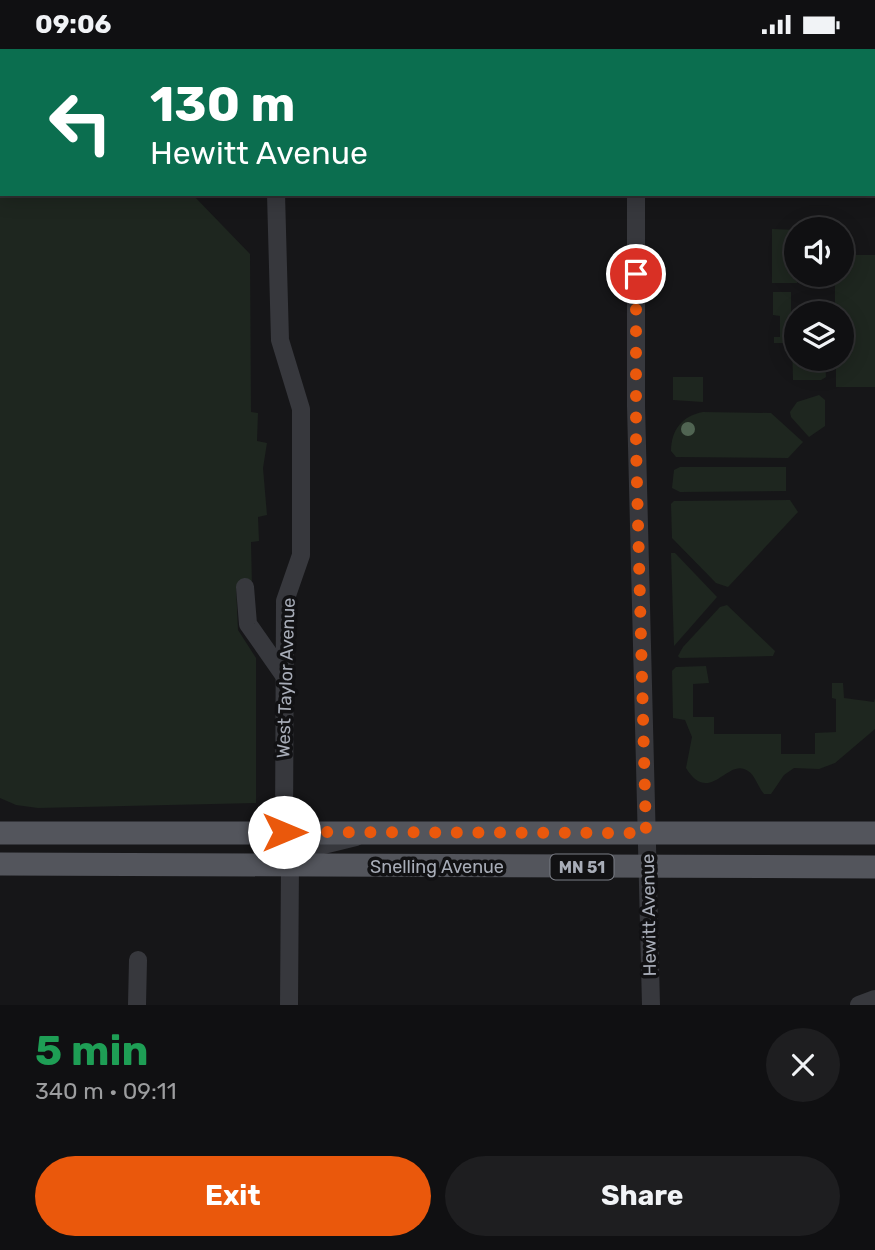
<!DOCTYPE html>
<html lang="en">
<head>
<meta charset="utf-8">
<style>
  :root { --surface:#101012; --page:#1e1e20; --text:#f1f3f6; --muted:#9c9d9f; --line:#303032; --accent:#ea580c }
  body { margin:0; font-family:Rubik,sans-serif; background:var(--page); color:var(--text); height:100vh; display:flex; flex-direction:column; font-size:26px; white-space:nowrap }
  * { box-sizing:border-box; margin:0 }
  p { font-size:23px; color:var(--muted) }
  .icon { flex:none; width:38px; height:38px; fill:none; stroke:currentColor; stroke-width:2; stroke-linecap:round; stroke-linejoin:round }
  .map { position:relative; height:956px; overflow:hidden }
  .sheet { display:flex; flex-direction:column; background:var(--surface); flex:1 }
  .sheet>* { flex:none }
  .banner { position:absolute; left:0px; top:0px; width:875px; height:147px; box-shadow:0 4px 18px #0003,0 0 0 2px var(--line); background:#0b6e4f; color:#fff; overflow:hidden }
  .controls { position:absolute; left:784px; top:168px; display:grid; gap:14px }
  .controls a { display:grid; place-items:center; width:70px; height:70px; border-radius:50%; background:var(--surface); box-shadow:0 4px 18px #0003,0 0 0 2px var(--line); font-size:35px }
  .pin { position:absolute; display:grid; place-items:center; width:60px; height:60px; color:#fff; margin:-30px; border:4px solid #fff; border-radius:50%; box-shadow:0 2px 7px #0007 }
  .me { position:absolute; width:77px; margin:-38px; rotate:90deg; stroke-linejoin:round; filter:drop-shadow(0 0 5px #0008) }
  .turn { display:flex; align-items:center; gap:24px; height:147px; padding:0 35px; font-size:32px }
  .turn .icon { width:91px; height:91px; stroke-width:2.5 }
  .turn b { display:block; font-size:49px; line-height:60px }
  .round { display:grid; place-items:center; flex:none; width:74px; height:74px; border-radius:37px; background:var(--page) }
  .headline { display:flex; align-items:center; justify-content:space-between; height:119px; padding:0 35px }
  h1 { font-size:42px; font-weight:700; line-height:52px; color:#1e9e55 }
  .primary-button { display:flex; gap:14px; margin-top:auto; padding:14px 35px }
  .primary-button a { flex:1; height:80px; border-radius:42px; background:var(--accent); color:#fff; font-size:28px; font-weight:700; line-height:80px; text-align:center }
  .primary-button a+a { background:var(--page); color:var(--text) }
  .status { display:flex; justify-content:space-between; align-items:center; height:49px; padding:0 35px; background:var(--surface); direction:ltr }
  .status svg { height:19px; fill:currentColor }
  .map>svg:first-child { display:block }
  .green { fill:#1e261f }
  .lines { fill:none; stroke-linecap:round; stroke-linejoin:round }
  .minor { stroke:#37383d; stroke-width:18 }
  .major { stroke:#53555c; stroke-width:23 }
  .tree { fill:#506452 }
  .route { stroke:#ea580c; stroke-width:12; stroke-dasharray:0 21.6 }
  .labels { text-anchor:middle; stroke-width:7; stroke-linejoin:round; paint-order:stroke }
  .shield { fill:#111113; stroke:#7b7e86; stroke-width:2 }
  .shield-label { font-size:16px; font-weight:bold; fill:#a8adb8 }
  .street-label { font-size:18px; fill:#a8adb8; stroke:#111113 }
</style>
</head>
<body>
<div class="status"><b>09:06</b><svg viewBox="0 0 49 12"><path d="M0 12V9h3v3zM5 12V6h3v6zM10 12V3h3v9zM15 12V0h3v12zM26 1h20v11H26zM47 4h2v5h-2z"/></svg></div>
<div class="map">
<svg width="875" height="956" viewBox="0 0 875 956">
  <rect width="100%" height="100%" fill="#161618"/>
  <g class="green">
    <polygon points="0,68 2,145 192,145 250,205 251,363 258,364 257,392 267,394 263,419 267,466 258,468 259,492 251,493 252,538 236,538 238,581 256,609 256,754 38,759 16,756 0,749"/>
    <polygon points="772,180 796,181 796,226 800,226 797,234 772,234"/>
    <polygon points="842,206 875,206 875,338 836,338 836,310 842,310 842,264 835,264 835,226 842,226"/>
    <polygon points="773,243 791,243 791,268 796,268 796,310 825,310 826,328 821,331 793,331 792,294 774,294 774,288 780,288 780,267 773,266"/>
    <polygon points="673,328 703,328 703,353 673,351"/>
    <polygon points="819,346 825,351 825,377 809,388 791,368 790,363 797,353"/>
    <path d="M703,363L771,364L803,393L788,409L676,408L671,402C671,381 682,367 703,363Z"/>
    <polygon points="680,418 786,418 786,442 680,443 672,439 674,421"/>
    <polygon points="790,451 798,463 728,538 716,534 672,489 671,455 674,452"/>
    <polygon points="671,504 675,504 717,548 674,597"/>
    <polygon points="727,556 775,602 773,607 680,609 678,607 683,598 720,558"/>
    <path d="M706,617L709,634L693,635V668H714V685H781V705H815V684L836,683V650L832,649V634H843L844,649L874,653L875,649V680L835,714L819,720L794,719L784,726L771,745H764C758,738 755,726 748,722C728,707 710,758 686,719L692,688L685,671L673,669L672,622L676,618Z"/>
  </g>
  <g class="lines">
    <g class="minor">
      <polyline points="48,0 50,2"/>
      <polyline points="164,0 164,2"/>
      <polyline points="214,0 214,2"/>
      <polyline points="273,0 273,2"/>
      <polyline points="423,0 423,2"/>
      <polyline points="636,0 636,2"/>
      <polyline points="276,145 280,291 301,360 301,506 285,552 284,783"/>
      <polyline points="636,145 636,357 651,956"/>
      <polyline points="245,538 248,575 283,625"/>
      <polyline points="137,956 138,911"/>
      <polyline points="289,956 290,814 303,801 356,788"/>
      <polyline points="859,956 875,950"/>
    </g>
    <g class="major">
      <polyline points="0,784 875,784"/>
      <polyline points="0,815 875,818"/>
    </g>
  </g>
  <circle class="tree" cx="688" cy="380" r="7"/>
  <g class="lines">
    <polyline class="route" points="284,783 646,784 636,396 636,225"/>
  </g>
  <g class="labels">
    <rect class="shield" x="550.5" y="805.5" width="63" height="25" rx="5"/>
    <g class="shield-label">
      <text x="582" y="824">MN 51</text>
    </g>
    <g class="street-label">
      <text transform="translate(286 629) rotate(-88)" y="6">West Taylor Avenue</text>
      <text x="437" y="824">Snelling Avenue</text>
      <text transform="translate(649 866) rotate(-91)" y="6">Hewitt Avenue</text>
    </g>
  </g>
</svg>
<div class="controls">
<a><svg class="icon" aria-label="sound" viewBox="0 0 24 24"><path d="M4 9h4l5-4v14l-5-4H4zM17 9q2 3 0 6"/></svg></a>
<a><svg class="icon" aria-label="layers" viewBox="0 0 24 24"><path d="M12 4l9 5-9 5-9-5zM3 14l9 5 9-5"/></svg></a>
</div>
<div class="pin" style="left:636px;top:225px;background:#d93025"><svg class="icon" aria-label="arrive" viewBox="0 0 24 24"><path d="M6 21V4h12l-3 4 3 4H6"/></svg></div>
<svg class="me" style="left:284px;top:783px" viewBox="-20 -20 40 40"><circle r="19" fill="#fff"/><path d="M0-13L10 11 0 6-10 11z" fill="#ea580c"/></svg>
<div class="banner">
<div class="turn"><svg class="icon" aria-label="left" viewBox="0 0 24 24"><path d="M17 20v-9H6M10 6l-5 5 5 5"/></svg><div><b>130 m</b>Hewitt Avenue</div></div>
</div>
</div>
<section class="sheet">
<div class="headline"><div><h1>5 min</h1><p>340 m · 09:11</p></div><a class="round"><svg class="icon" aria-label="close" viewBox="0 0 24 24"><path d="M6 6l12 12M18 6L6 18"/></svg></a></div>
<div class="primary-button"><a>Exit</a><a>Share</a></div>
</section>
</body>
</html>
